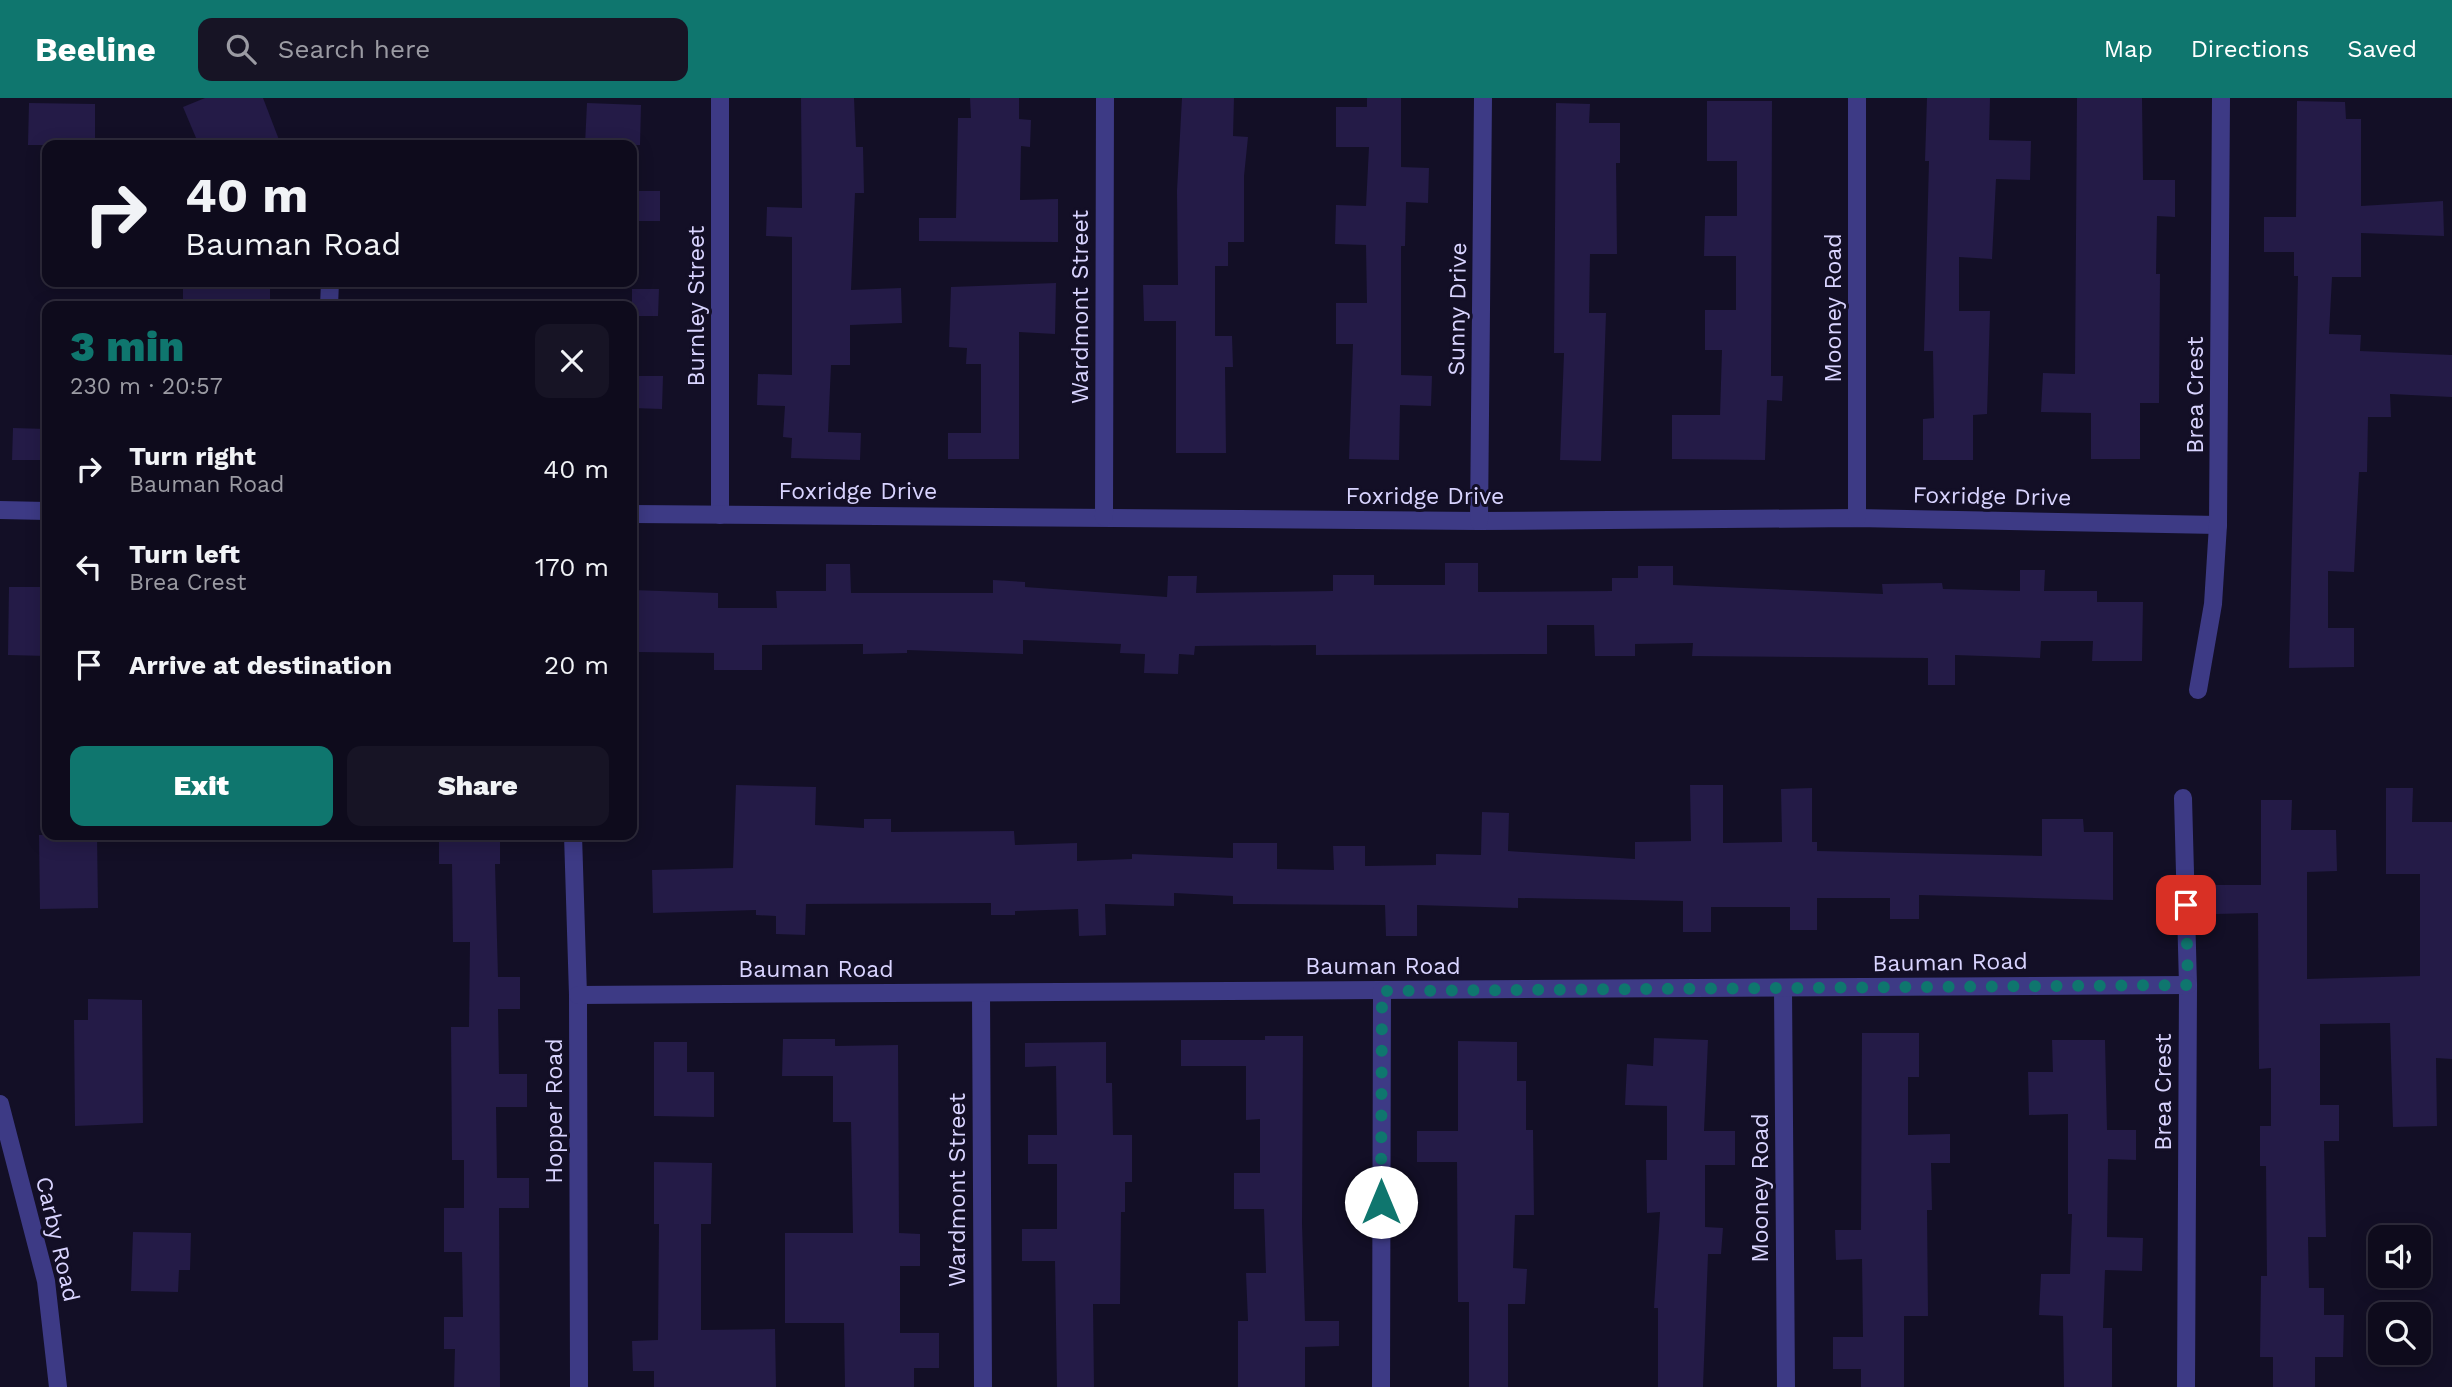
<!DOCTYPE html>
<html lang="en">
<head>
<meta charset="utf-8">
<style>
  :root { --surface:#0e0b1c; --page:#171425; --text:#f1f3f6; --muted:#9b9ba3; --line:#2e2b3b; --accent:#0f766e }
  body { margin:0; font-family:"Work Sans",sans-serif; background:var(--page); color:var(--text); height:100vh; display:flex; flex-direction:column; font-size:26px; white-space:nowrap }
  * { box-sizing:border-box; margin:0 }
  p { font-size:23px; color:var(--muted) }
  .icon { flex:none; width:38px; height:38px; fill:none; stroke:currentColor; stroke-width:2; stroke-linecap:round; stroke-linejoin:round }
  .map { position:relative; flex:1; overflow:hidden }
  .panel { position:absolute; left:42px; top:203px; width:595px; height:539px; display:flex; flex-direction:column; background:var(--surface); border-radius:14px; box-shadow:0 4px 18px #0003,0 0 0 2px var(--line) }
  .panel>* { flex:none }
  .hud { position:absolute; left:42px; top:42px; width:595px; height:147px; border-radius:14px; box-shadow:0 4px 18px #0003,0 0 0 2px var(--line); background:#0e0b1c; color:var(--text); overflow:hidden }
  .fabs { position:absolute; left:2368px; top:1127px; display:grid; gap:14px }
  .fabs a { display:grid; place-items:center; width:63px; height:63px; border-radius:14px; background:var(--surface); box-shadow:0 4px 18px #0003,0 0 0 2px var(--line); font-size:35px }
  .pin { position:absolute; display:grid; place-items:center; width:60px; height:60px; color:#fff; margin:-30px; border-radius:14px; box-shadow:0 4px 10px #0006 }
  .me { position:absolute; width:77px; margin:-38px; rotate:0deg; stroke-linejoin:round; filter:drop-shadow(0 0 5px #0008) }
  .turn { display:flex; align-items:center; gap:24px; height:147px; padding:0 28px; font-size:32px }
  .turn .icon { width:91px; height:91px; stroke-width:2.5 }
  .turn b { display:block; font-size:49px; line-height:60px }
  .round { display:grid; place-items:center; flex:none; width:74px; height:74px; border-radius:14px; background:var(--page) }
  .overview { display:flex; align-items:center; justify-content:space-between; height:119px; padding:0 28px }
  h1 { font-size:42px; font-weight:800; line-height:52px; color:var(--accent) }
  .action { display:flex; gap:14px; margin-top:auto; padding:14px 28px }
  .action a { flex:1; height:80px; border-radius:14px; background:var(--accent); color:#fff; font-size:28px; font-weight:800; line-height:80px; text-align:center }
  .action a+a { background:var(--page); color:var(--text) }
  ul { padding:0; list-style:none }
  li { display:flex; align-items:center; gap:21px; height:98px; padding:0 28px }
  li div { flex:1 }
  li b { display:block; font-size:26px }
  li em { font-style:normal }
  header { display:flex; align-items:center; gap:42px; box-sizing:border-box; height:98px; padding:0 35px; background:var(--accent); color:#fff }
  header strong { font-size:33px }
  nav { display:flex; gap:38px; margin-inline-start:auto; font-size:24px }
  .search { width:490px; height:63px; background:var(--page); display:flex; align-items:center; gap:18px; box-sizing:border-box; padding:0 24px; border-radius:14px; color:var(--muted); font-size:26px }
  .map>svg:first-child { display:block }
  .building { fill:#241b47 }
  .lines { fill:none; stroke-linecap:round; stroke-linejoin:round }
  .minor { stroke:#3d3a85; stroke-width:18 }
  .route { stroke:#0f766e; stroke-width:12; stroke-dasharray:0 21.6 }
  .labels { text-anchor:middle; stroke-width:6; stroke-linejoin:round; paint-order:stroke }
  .street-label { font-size:23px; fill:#d9d4ff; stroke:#130f26 }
</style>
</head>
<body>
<header>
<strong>Beeline</strong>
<div class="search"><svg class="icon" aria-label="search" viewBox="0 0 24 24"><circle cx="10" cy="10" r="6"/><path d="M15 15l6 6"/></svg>Search here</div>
<nav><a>Map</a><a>Directions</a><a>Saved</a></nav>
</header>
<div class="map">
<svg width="2452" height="1289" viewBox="0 0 2452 1289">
  <rect width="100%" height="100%" fill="#130f26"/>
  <g class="building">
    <polygon points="205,0 263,0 281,47 199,47 183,9"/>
    <polygon points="801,0 854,0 856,49 863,49 864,95 855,95 851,192 901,190 902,225 850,227 850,267 831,267 828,334 861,335 860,362 791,360 792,340 783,339 785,308 757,307 758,276 792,277 792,139 766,138 767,109 802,110"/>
    <polygon points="970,0 1019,0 1019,21 1031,22 1030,49 1021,48 1020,102 1058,101 1058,144 919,143 919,120 956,120 958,20 971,20"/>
    <polygon points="1182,0 1234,0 1233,38 1248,39 1244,78 1244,144 1228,144 1228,168 1215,168 1215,238 1232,238 1233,269 1225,269 1226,355 1176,355 1176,223 1144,223 1143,187 1178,187 1177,93"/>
    <polygon points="1367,0 1401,0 1401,69 1429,70 1428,105 1406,104 1405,148 1401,148 1401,277 1432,278 1431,308 1400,307 1399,362 1349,361 1353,246 1336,246 1336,205 1367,205 1366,147 1335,146 1336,107 1366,108 1369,49 1336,49 1336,9 1367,9"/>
    <polygon points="1927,0 1990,0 1989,42 2031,43 2030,82 1996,81 1992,161 1959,159 1959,213 1990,213 1987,316 1973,317 1973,362 1923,362 1923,321 1934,320 1933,253 1924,253 1929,63 1925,63"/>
    <polygon points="2077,0 2142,0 2143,82 2175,82 2175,119 2157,118 2156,176 2160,176 2159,305 2140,305 2140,361 2091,361 2091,315 2041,314 2043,275 2075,276"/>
    <polygon points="1707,3 1772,3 1771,278 1783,278 1782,303 1767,302 1765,362 1672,361 1672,317 1720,317 1722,252 1705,252 1705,212 1736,212 1736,158 1704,158 1705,118 1737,118 1737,63 1707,63"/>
    <polygon points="2297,3 2345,4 2346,21 2361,21 2361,108 2443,103 2444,138 2361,135 2361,179 2332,179 2329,236 2361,237 2360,253 2452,257 2452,299 2390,296 2391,319 2368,319 2367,374 2359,374 2354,474 2328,473 2328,530 2354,530 2354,569 2289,570 2298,178 2294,178 2294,154 2264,154 2264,119 2296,119"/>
    <polygon points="29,5 95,6 95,47 28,47"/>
    <polygon points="587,5 641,7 640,47 585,47"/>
    <polygon points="1556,5 1590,6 1589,25 1620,25 1620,65 1616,65 1617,156 1590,156 1589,215 1606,215 1601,363 1560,362 1564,255 1554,255"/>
    <rect x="632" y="93" width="28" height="30"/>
    <rect x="183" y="184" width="87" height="24"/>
    <polygon points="1056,185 1055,236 1019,234 1019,361 948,361 948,335 981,335 981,266 966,266 967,250 949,249 951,189"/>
    <polygon points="632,191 659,191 658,218 632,218"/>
    <polygon points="632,278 663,278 662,311 632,310"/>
    <polygon points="13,330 47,331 47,362 12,362"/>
    <polygon points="1445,465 1478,465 1478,494 1612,493 1612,480 1638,480 1638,468 1673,468 1673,487 1883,496 1882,486 1942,485 1943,491 2020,493 2020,472 2045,472 2044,493 2097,493 2097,504 2143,504 2142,563 2092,563 2093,543 2041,543 2040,560 1955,557 1955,587 1928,587 1928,560 1692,558 1693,545 1635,546 1635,558 1595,558 1594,527 1547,527 1547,556 1316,557 1316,547 1195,548 1194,557 1179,556 1178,576 1144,575 1145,556 1120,555 1121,546 1023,542 1023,556 907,552 907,555 863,556 863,546 762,547 762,572 714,572 714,555 636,554 636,527 632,527 632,492 718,495 718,510 777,510 776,493 826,493 826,466 850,466 851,495 993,495 993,482 1025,484 1025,489 1167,499 1168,478 1197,478 1196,495 1333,493 1333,477 1374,477 1374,487 1445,487"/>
    <polygon points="9,489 47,489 47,558 8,557"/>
    <polygon points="736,687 816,689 815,727 864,730 864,721 891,721 891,734 1014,733 1015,747 1077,745 1077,763 1132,761 1132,756 1233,760 1233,745 1277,745 1277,771 1334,772 1333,748 1365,748 1365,768 1436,767 1436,756 1481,757 1482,714 1509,715 1508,753 1635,761 1635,744 1691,743 1690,687 1723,687 1723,745 1782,744 1781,691 1812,690 1812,744 1817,744 1817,753 2042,758 2042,721 2083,721 2084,734 2113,734 2113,802 1919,797 1919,821 1890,821 1890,800 1817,800 1817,832 1790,832 1790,809 1711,809 1711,834 1683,834 1683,803 1518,800 1518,810 1417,807 1417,838 1386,838 1385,807 1233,806 1233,798 1174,795 1174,808 1105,806 1106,837 1079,838 1078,811 1015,813 1015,817 991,817 991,805 806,806 805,837 776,836 776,818 756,817 756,812 653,815 652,772 733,770"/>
    <polygon points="2386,690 2413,690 2412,724 2452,724 2452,961 2436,960 2437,1028 2393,1029 2390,925 2320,926 2320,1007 2339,1007 2339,1043 2324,1043 2326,1139 2308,1139 2309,1190 2324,1190 2324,1217 2344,1217 2343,1259 2315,1259 2315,1289 2273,1289 2273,1259 2260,1259 2261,1178 2267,1178 2266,1068 2260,1068 2260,1028 2271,1028 2271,970 2259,971 2258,815 2215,816 2215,787 2261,787 2261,702 2292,702 2291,732 2336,732 2337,773 2307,774 2307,881 2420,878 2420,776 2386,776"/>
    <polygon points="39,737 97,737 98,810 40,811"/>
    <polygon points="439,737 500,737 500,766 495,766 498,879 520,879 520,911 498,911 499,976 527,976 527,1009 496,1009 497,1080 529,1080 529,1110 499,1110 500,1289 454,1289 455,1251 444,1251 444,1219 463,1219 462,1154 444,1154 444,1110 464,1110 464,1062 452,1062 451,929 469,929 470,844 453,844 452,766 439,766"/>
    <polygon points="88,901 142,902 143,1025 75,1028 74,922 88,922"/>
    <polygon points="1862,935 1919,935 1919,979 1908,979 1908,1037 1950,1036 1950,1065 1931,1065 1932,1112 1927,1112 1928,1218 1904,1218 1904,1289 1861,1289 1861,1271 1833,1271 1833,1239 1863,1239 1862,1161 1836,1162 1835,1132 1861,1132"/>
    <polygon points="1265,938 1303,938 1302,1126 1305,1223 1339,1223 1339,1248 1305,1249 1305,1289 1238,1289 1238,1223 1248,1223 1246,1175 1266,1175 1264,1111 1234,1111 1234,1075 1260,1075 1260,1021 1246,1022 1246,968 1181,968 1181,942 1265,942"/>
    <polygon points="1654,940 1708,942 1704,1033 1735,1033 1735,1067 1705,1067 1705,1129 1723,1130 1721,1156 1708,1156 1703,1289 1658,1289 1658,1210 1654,1210 1660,1114 1647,1115 1646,1062 1667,1062 1667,1008 1625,1007 1627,966 1653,968"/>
    <polygon points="783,941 835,941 835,948 898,947 899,1135 920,1136 920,1168 900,1168 900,1235 939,1235 939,1270 914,1270 914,1289 845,1289 844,1225 785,1225 785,1135 853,1135 851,1024 833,1024 833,978 782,978"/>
    <polygon points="2052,942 2105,942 2107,1032 2136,1032 2136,1062 2108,1061 2107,1139 2143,1140 2142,1173 2105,1172 2103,1230 2112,1230 2112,1289 2064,1289 2063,1218 2039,1217 2041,1176 2070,1176 2072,1116 2068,1116 2068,1016 2029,1017 2028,974 2053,974"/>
    <polygon points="1458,943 1517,944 1517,983 1526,983 1526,1032 1533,1032 1534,1117 1515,1117 1513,1170 1527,1171 1525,1206 1508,1206 1508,1289 1469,1289 1469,1204 1458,1204 1457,1064 1417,1064 1417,1033 1458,1033"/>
    <polygon points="654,944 687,944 687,974 714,974 714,1019 654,1018"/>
    <polygon points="1106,944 1106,985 1112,985 1113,1037 1132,1037 1132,1084 1125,1084 1125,1114 1121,1114 1120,1206 1093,1206 1094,1289 1057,1289 1055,1163 1022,1163 1022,1131 1057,1131 1057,1066 1028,1066 1028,1037 1057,1037 1056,968 1025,969 1025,945"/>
    <polygon points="654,1064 712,1065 711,1126 701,1126 701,1232 775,1231 776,1289 654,1289 654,1273 633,1273 632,1243 658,1242 659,1126 654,1126"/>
    <polygon points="133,1134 191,1135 190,1172 179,1172 178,1194 131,1193"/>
  </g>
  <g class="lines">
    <g class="minor">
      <polyline points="720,0 720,417"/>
      <polyline points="329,208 330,184"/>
      <polyline points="0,412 47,413"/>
      <polyline points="632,416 1479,423 1857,420 2218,427"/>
      <polyline points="1104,419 1105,0"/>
      <polyline points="1857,420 1857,0"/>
      <polyline points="1479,423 1483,0"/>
      <polyline points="2198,592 2213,506 2218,427 2221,0"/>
      <polyline points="2183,700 2188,887 2186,1289"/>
      <polyline points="573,737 578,897 579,1289"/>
      <polyline points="1783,890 1786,1289"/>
      <polyline points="981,895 983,1289"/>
      <polyline points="578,897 2188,887"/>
      <polyline points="0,1006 46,1183 58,1289"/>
      <polyline points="1381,1289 1382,893"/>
    </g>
  </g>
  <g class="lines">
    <polyline class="route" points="1381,1104 1382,893 2188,887 2186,807"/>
  </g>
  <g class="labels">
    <g class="street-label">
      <text transform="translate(696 208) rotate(-90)" y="8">Burnley Street</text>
      <text transform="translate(1080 209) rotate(-90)" y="8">Wardmont Street</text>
      <text transform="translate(1833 210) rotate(-90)" y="8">Mooney Road</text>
      <text transform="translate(1457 211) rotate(-89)" y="8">Sunny Drive</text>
      <text transform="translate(2195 297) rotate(-90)" y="8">Brea Crest</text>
      <text x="858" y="401">Foxridge Drive</text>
      <text x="1425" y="406">Foxridge Drive</text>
      <text transform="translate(1992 398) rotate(1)" y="8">Foxridge Drive</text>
      <text transform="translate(1950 864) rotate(-1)" y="8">Bauman Road</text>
      <text x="1383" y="876">Bauman Road</text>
      <text x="816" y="879">Bauman Road</text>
      <text transform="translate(2163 994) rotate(-90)" y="8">Brea Crest</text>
      <text transform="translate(554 1013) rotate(-90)" y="8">Hopper Road</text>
      <text transform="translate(1760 1090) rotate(-90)" y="8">Mooney Road</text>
      <text transform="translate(957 1092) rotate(-90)" y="8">Wardmont Street</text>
      <text transform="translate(58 1141) rotate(77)" y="8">Carby Road</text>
    </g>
  </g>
</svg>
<div class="fabs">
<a><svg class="icon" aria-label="sound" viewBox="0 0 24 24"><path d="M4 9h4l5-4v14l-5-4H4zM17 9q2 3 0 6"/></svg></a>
<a><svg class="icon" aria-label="search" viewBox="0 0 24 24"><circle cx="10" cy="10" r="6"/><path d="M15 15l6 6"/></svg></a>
</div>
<div class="pin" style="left:2186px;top:807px;background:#d93025"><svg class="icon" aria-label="arrive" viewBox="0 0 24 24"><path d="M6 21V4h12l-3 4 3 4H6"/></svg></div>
<svg class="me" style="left:1381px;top:1104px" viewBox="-20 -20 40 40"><circle r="19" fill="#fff"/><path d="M0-13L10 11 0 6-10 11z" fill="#0f766e"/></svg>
<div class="hud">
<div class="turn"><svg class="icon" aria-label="right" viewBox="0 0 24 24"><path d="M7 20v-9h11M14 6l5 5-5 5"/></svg><div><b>40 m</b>Bauman Road</div></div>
</div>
<section class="panel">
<div class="overview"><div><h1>3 min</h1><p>230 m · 20:57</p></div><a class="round"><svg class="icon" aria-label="close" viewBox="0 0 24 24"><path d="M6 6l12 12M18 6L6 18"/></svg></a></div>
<ul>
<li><svg class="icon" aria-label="right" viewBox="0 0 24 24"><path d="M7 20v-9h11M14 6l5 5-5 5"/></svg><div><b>Turn right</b><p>Bauman Road</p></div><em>40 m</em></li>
<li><svg class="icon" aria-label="left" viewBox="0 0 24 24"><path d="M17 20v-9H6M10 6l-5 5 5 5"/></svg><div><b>Turn left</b><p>Brea Crest</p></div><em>170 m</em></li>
<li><svg class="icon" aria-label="arrive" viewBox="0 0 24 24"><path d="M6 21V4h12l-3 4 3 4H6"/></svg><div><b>Arrive at destination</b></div><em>20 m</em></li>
</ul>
<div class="action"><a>Exit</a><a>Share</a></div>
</section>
</div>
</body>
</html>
